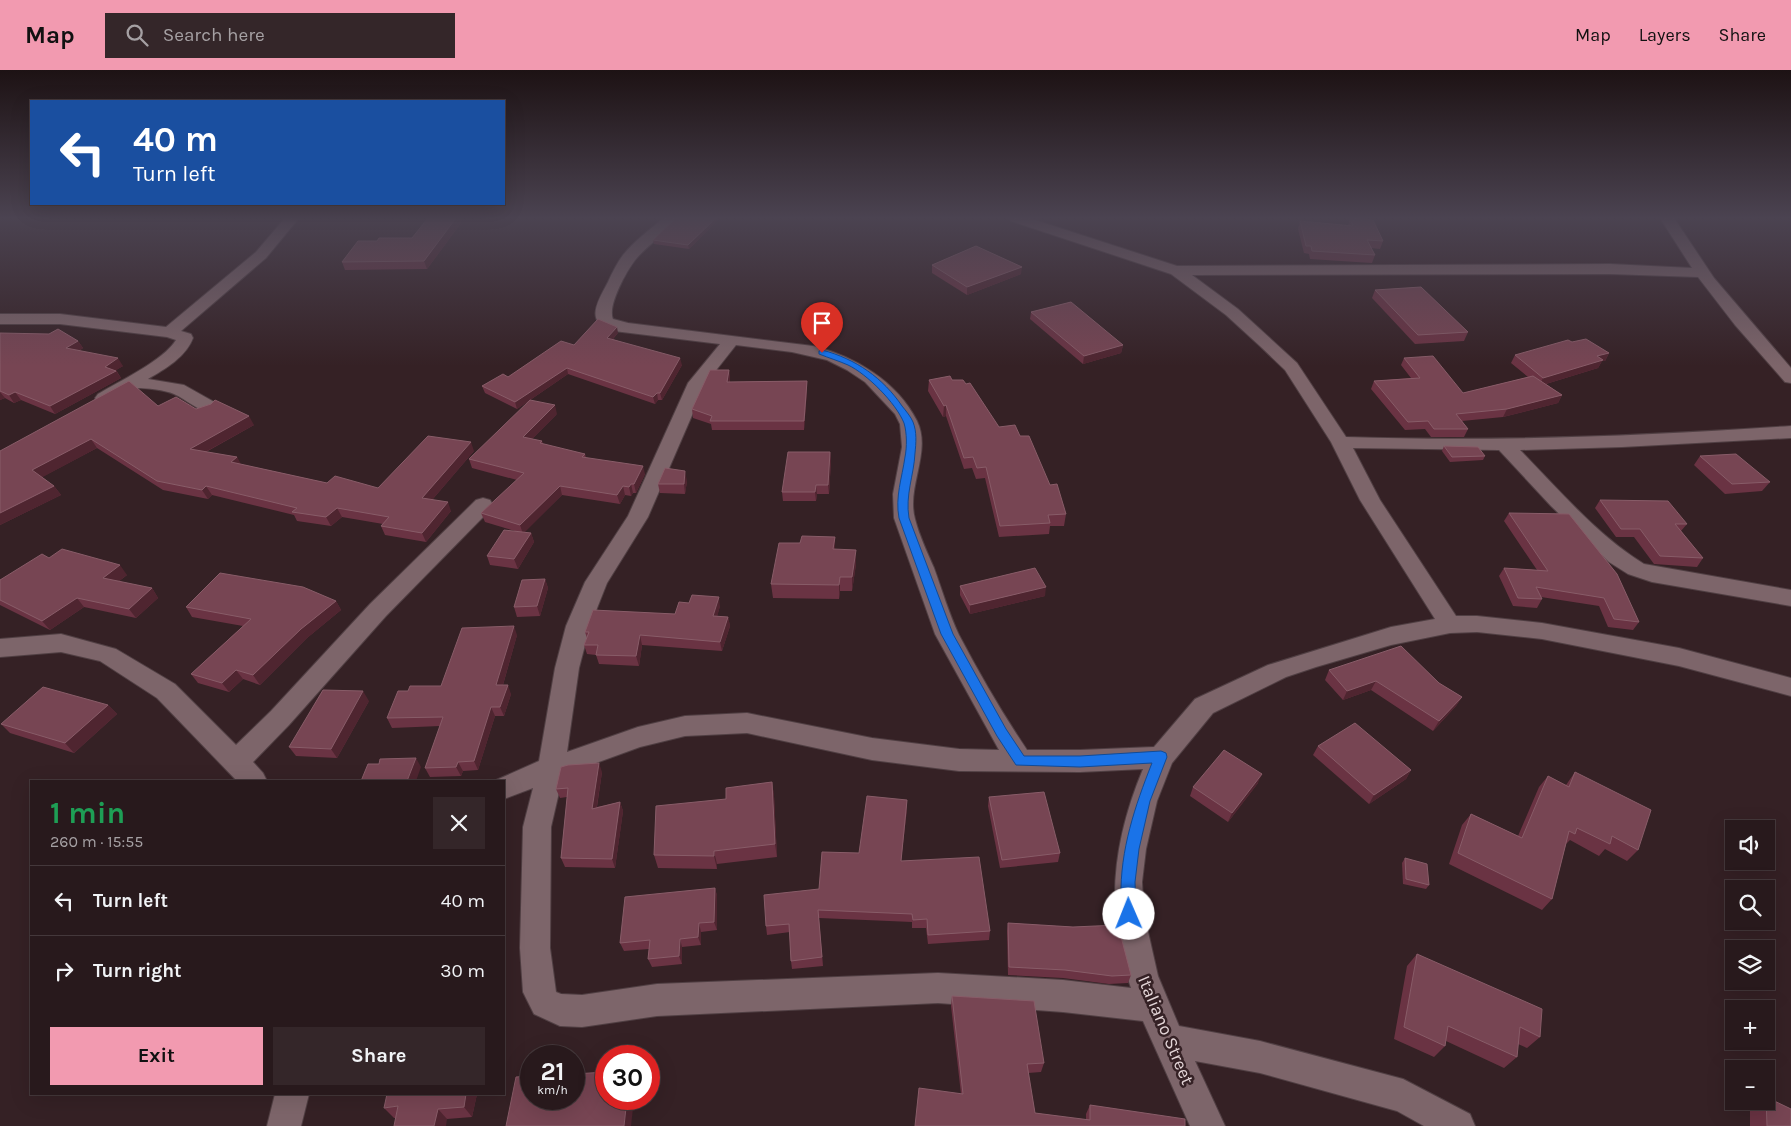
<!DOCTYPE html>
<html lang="en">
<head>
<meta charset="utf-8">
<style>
  :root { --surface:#28191c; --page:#342629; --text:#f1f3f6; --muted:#a5a0a3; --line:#44383b; --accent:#f29ab0 }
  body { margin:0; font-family:Karla,sans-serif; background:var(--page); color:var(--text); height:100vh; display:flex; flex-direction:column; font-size:19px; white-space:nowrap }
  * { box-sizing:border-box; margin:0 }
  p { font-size:16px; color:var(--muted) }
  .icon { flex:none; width:28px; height:28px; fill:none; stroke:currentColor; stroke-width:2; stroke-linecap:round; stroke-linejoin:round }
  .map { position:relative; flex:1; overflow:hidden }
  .drawer { position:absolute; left:30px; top:710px; width:475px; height:315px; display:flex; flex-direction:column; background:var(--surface); border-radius:0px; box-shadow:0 5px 20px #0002,0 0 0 1px var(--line) }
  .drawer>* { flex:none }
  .top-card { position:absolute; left:30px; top:30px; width:475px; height:105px; border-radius:0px; box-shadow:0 5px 20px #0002,0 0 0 1px var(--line); background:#1a4fa0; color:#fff; overflow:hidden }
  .controls { position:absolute; left:1725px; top:750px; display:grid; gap:10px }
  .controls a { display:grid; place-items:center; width:50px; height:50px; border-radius:0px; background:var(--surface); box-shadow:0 5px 20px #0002,0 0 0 1px var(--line); font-size:25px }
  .speed { position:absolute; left:520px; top:975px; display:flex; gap:10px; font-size:25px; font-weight:700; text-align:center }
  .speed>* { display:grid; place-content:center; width:65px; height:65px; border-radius:50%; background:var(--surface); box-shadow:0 5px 20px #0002,0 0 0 1px var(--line); line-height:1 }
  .speed small { font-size:12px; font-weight:400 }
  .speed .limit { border:8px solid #d22; background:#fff; color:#111 }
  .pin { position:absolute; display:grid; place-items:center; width:42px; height:42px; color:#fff; margin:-51px -21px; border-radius:50% 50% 50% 0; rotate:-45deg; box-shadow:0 0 5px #0007 }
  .pin .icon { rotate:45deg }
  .me { position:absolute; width:55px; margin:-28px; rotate:359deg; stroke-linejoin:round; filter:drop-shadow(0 0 4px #0008) }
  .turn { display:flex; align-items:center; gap:18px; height:105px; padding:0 20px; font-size:22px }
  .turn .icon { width:65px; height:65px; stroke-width:2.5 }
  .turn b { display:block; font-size:35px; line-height:42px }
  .round { display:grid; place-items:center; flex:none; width:52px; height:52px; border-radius:0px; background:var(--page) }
  .summary { display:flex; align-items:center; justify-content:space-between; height:85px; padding:0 20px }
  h1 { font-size:30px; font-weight:700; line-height:38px; color:#1e9e55 }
  .cta { display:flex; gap:10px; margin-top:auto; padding:10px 20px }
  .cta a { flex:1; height:58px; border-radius:0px; background:var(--accent); color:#111; font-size:20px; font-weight:700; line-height:58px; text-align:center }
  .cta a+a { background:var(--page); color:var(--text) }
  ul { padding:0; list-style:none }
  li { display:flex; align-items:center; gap:15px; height:70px; padding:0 20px; border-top:1px solid var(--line) }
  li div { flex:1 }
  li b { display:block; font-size:19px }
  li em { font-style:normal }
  header { display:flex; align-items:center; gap:30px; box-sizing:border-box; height:70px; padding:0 25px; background:var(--accent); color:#111 }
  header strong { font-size:24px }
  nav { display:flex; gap:28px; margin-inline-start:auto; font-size:18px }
  .search { width:350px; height:45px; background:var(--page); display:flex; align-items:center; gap:12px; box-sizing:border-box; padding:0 18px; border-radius:0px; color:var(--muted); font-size:19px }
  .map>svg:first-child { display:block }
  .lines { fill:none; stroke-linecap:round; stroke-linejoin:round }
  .street-casing { stroke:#503f43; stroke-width:2 }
  .street { fill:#7d656a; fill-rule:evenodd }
  .wall { fill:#6a3343 }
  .shaded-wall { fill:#4f2530 }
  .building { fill:#774553; stroke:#885c68 }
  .route { fill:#1a73e8; stroke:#114b97 }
  .labels { text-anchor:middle; stroke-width:5; stroke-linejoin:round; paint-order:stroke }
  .near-street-label { font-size:18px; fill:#e4d6d8; stroke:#352125 }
</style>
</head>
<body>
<header>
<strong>Map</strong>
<div class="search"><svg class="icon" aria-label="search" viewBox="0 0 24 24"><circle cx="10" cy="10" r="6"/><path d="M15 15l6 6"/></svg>Search here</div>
<nav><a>Map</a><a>Layers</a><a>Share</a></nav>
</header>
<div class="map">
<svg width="1791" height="1056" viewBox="0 0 1791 1056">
  <rect width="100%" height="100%" fill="#352125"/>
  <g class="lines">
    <defs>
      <g id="street">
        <path d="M285,148H299L266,188L181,261L191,264L193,268C186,287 165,299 148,309L184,315L216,333L219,337L216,341C201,345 188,330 174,324C165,320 147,318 136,318C122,318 114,336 98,332L95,328L98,324C118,312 164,290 176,270L167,267L60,254H0V244H60L166,257L256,182Z"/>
        <path d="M663,148H678C667,164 648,174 636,189C627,200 607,236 613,249L628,253L813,276C854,286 897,311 917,351C932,382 906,417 915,449C919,465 927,482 934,498C942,520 949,544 959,565C980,605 1002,643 1027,680H1080L1154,677L1195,629L1268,595L1391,557L1435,549L1360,430L1331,372L1301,325L1285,300L1261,277L1226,245L1171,204L1011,151L1009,148H1029L1177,196L1610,194L1692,198L1660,148H1674L1714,208L1791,298V313L1785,312L1735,255L1698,207L1610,204L1192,205L1238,239L1297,293L1346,367C1495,372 1642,366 1791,356V368L1622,377L1520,380C1559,420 1597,465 1644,494L1791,520V536L1652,512L1628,504L1609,492L1551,436L1499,380L1353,378L1380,430L1456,546H1477L1542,553L1679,578L1791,608V626L1679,596L1542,569L1477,562L1450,563L1391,575L1316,597L1286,607L1213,643L1172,693L1157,731L1146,779L1142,812L1144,844L1158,906L1179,956L1260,971L1403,1009L1470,1044L1475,1056H1424L1397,1041L1260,1003L1195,991L1225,1056H1190L1143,951L1063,942L938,933L657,946L582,957L560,956L534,944L523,922L520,878L523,757L533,718L504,729V711H494L539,691L555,598L566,556L585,512L628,446L688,313L720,274L614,261C583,253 598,231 608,212C612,203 617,193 623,185C634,171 650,160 663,148ZM736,275L792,282L827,290L847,300L865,312L895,344L900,354L902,377L893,424L894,448L935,564L999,680L959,679L872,668L747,643L685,646L638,657L567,682L579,598L590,556L607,513L648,447L706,313ZM747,663L872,690L959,701L1080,702L1143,699C1113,771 1104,842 1131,918L1063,910L938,903L657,914L582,925L561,924L556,922L550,878L551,757L563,705L640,677L685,666Z"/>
        <polygon points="483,428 490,430 493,435 490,440 386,546 289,655 253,692 263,703 267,711 237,711 157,628 100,591 61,582 0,587 0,569 61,564 116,579 175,614 236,675 271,641 370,534 476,430"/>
        <polygon points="275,1024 309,1024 301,1056 267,1056"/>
      </g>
    </defs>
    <use href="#street" class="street-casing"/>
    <use href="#street" class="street"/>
  </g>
  <g class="wall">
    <polygon points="428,148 460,148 461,153 427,199 345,200 342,192 377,171 412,168"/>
    <polygon points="720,148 689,179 654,174 653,170"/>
    <polygon points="1350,148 1383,171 1380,179 1371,178 1375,185 1372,193 1310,189 1309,184 1304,183 1298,159 1300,151 1348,155"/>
    <polygon points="932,195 1021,204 967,225 932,203"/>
    <polygon points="1375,220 1468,262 1464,271 1415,274 1372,228"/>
    <polygon points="1031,242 1123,275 1121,283 1083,294 1030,249"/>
    <polygon points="0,263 78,271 83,278 79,281 123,296 116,300 121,308 55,344 21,330 14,333 5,328 0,330"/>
    <polygon points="618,263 613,269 682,295 662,330 658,330 655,334 568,304 517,339 485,323 482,316 508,307 574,275"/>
    <polygon points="1572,272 1609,283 1605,291 1602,291 1598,298 1546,314 1562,325 1558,333 1503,347 1462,351 1468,359 1464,367 1431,367 1425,359 1405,360 1371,319 1374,311 1411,308 1401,295 1404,288 1463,323 1528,307 1511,293 1515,285"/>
    <polygon points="729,300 730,309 730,312 807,311 807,320 804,360 712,360 711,354 693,348 692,339"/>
    <polygon points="929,310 952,310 999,357 1020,366 1050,415 1066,444 1064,456 1050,456 1049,464 999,467 985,408 976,409 972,398 964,399 946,346 943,347 928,321"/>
    <polygon points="158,336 196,339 254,355 206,382 237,387 240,394 327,413 378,418 474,381 432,430 451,441 426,472 385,465 381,456 383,454 342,447 331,456 297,451 294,445 212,425 208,429 163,420 97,378 42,407 54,416 61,425 0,455 0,381"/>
    <polygon points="557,344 532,369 542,371 543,374 585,384 586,388 645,404 636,423 633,423 631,426 625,425 620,434 562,425 524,462 531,463 534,472 518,499 490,495 487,486 515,461 485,452 481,443 517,410 472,398 469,389"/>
    <polygon points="1444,376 1485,386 1483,390 1450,392 1442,381"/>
    <polygon points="830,382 831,391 829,424 817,424 816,431 783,431 782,422"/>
    <polygon points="1700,386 1770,412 1762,421 1725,424 1694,395"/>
    <polygon points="687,411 685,424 660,423 658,414"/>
    <polygon points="1600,430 1687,454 1681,461 1703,488 1697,497 1654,494 1634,467 1616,467 1595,438"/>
    <polygon points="1509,443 1639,552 1633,560 1608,557 1599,536 1541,527 1542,529 1537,538 1513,536 1499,506 1504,498 1537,500 1504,451"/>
    <polygon points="835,467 835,479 856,494 852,521 840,521 839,529 773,528 771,514 800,473"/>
    <polygon points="49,488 127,505 118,512 152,518 158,528 136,548 84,537 50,560 0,535 0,510"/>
    <polygon points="545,509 548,518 540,546 517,547 514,537"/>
    <polygon points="960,516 1045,526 970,544 960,525"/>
    <polygon points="336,531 341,540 307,568 260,615 243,609 229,622 198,613 191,604 243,556 192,547 186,537"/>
    <polygon points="720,536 717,546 728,547 730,556 722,581 642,575 639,596 599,594 596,585 587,584 584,575 587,568 585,562 675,544"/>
    <polygon points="517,565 503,615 511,624 504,646 495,646 478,700 463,701 461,706 430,707 425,698 440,656 392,658 387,648 408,621 441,616"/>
    <polygon points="1329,600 1439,613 1462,627 1456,636 1433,661 1371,620 1343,630 1325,610"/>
    <polygon points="369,631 337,688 296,686 289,677"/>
    <polygon points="108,635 117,644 74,683 10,663 1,654"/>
    <polygon points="1318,676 1411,700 1406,709 1369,734 1313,685"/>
    <polygon points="602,702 597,737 620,732 623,741 615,798 565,797 561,788 567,727 560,728 556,719"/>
    <polygon points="1575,702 1638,780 1627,791 1605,779 1599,786 1570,770 1566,774 1552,829 1542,840 1449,794 1462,755 1471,744 1518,766 1539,717 1548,706 1566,715"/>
    <polygon points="772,712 774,726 777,787 717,794 717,799 658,798 654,785 726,729"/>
    <polygon points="1258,713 1228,752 1190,726 1193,717"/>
    <polygon points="989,727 1060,783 1058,792 1000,798 988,736"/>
    <polygon points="907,730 907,739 901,791 990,861 989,870 928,874 926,858 912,858 912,852 819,848 823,896 792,899 791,891 790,862 767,865 766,856 819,819 859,783"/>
    <polygon points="1405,788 1429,815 1426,819 1403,814 1402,793"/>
    <polygon points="715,818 717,826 717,860 701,862 701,875 682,877 682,894 652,897 648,889 649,879 624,881 620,873"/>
    <polygon points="1008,853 1073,857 1131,905 1128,913 1109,914 1063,908 1008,905 1007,861"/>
    <polygon points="1417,884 1540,967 1527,978 1518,974 1517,987 1504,998 1446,971 1445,976 1434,987 1394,969 1407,896"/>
    <polygon points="952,926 1044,993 1041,1002 1028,1003 1035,1043 1086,1050 1086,1044 1090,1035 1185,1056 915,1056 961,1024 951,936"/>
    <polygon points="477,1024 472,1047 447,1049 394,1048 384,1038"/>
    <polygon points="1759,1031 1766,1031 1791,1056 1750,1056 1750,1036"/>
  </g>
  <g class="shaded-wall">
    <polygon points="456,148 460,148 461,153 427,199 424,191"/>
    <polygon points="716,148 720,148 689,179 688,175"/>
    <polygon points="1022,197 1021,204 967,225 967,217"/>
    <polygon points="617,257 618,263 608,274 607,268"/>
    <polygon points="78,271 83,278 71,286 66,278"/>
    <polygon points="1123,275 1121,283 1083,294 1084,286"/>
    <polygon points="1609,283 1605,291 1602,291 1598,298 1539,316 1543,308 1597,286"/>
    <polygon points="118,288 123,296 110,304 105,297"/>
    <polygon points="680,288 682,295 662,330 660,323"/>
    <polygon points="567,298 568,304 517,339 515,332"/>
    <polygon points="729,300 730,309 728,321 727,312"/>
    <polygon points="116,301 121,308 55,344 50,336"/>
    <polygon points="807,311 807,320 804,360 804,351"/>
    <polygon points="0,322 5,328 0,330"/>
    <polygon points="15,322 21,330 14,333 9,325"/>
    <polygon points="657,323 658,330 655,334 653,327"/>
    <polygon points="1562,325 1558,333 1503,347 1507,339"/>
    <polygon points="555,335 557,344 526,375 523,367"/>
    <polygon points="946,335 946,346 943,347 944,336"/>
    <polygon points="249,346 254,355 196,387 190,379"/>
    <polygon points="91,369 97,378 39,409 32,400"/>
    <polygon points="471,372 474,381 426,437 422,428"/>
    <polygon points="830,382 831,391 829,424 828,415"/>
    <polygon points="237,387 242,396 231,392"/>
    <polygon points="643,396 645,404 636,423 634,414"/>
    <polygon points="685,401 687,411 685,424 684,414"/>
    <polygon points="631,414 633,423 631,426 629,417"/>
    <polygon points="816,415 817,424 816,431 815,422"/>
    <polygon points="54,416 61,425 0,455 0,443"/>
    <polygon points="206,416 212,425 208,429 202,420"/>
    <polygon points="560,416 562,425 523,464 520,455"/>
    <polygon points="623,416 625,425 620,434 617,425"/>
    <polygon points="448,432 451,441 426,472 422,463"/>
    <polygon points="337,438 342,447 331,456 326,447"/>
    <polygon points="531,463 534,472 518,499 514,489"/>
    <polygon points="835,467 835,481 833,479"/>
    <polygon points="856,480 856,494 852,521 852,507"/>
    <polygon points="120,495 127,505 110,518 103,508"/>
    <polygon points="840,507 840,521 839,529 839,515"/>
    <polygon points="545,509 548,518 540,546 537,536"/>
    <polygon points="1046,517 1045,526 970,544 970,535"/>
    <polygon points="152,518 158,528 136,548 129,539"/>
    <polygon points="719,527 720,536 715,555 713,546"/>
    <polygon points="77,528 84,537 50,560 42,551"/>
    <polygon points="336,531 341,540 307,568 260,615 253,605 301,559"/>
    <polygon points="728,547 730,556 722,581 720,572"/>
    <polygon points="514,556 517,565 500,625 496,615"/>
    <polygon points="640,565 642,575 639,596 636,586"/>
    <polygon points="236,600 243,609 229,622 222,613"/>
    <polygon points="1376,611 1371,620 1343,630 1347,621"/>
    <polygon points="508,615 511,624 504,646 500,637"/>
    <polygon points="363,621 369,631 337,688 331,679"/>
    <polygon points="1462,627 1456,636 1433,661 1439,651"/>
    <polygon points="108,635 117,644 74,683 65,673"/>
    <polygon points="491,637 495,646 478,700 474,691"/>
    <polygon points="416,688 421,697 416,711 407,711"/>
    <polygon points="458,692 463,701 461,706 456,697"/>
    <polygon points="599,693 602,702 595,748 592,739"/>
    <polygon points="1411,700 1406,709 1369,734 1374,725"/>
    <polygon points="1262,704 1258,713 1228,752 1232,743"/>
    <polygon points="772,712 774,726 777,787 775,774"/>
    <polygon points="907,730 907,739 900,800 901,791"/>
    <polygon points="620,732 623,741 615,798 612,789"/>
    <polygon points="714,781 717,794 717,799 714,786"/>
    <polygon points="715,818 717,826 717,860 714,852"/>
    <polygon points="699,853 701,862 701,875 698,867"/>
    <polygon points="680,869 682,877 682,894 679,886"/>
    <polygon points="466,1024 477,1024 472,1047 464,1037"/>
    <polygon points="627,1029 634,1029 631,1056 624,1056"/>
    <polygon points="438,1039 447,1049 446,1056 434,1056"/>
  </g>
  <g class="building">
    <polygon points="428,148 456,148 424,191 342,192 358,171 377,171 379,168 412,168"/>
    <polygon points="676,148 716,148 688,175 653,170"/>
    <polygon points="1350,148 1373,150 1383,171 1367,170 1375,185 1312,181 1311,176 1306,176 1300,151 1353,156"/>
    <polygon points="976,176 1022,197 967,217 932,195"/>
    <polygon points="1421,217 1468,262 1418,265 1375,220"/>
    <polygon points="1071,232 1123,275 1084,286 1031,242"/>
    <polygon points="598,249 617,257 607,268 680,288 660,323 657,323 653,327 567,298 515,332 482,316 503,304 508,307 561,271 574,275"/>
    <polygon points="58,259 78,271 66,278 118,288 105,297 116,301 50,336 15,322 9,325 0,321 0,263 49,264"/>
    <polygon points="1586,269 1609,283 1597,286 1603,290 1543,308 1515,285 1568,270 1572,272"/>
    <polygon points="1433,286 1463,323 1533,306 1562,325 1507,339 1456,344 1468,359 1434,359 1428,351 1408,352 1374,311 1420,308 1404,288"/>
    <polygon points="710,300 729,300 727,312 807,311 804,351 710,351 712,346 692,339"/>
    <polygon points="950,306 952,310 963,310 966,314 970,313 999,357 1015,355 1020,366 1029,366 1050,415 1057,414 1066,444 1048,445 1050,453 1000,456 986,397 977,398 973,387 964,388 946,335 944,336 929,310"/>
    <polygon points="129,311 158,336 176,327 196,339 211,334 215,330 249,346 190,379 237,387 231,392 327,413 335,406 378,418 428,366 471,372 422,428 448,432 422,463 381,456 389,447 337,438 326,447 292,442 297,438 206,416 202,420 157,411 91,369 32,400 54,416 0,443 0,381"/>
    <polygon points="530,330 555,335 523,367 542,371 540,373 585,384 582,387 643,396 634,414 631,414 629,417 623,416 617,425 560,416 520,455 481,443 524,403 469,389"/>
    <polygon points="1444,376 1478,377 1485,386 1452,387"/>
    <polygon points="788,382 830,382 828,415 816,415 815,422 782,422"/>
    <polygon points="1736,384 1770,412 1732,414 1700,386"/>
    <polygon points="665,398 685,401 684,414 658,414"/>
    <polygon points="1600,430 1668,431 1687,454 1675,454 1703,488 1660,486 1640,459 1621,459"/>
    <polygon points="1509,443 1569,444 1617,504 1639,552 1614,549 1604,528 1536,517 1542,529 1518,528 1504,498 1548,501"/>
    <polygon points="504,460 531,463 514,489 487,486"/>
    <polygon points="802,466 835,467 833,479 856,480 852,507 840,507 839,515 771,514 779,473 800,473"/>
    <polygon points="62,479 120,495 103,508 152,518 129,539 77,528 42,551 0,530 0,510 42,484 49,488"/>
    <polygon points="1035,498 1046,517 970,535 960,516"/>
    <polygon points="220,503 303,517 336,531 301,559 253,605 236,600 222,613 191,604 251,549 186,537"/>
    <polygon points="545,509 537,536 514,537 522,510"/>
    <polygon points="692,525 719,527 713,546 728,547 720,572 640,565 636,586 596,585 598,575 584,575 589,562 585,562 593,540 675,544 679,532 689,533"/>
    <polygon points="514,556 496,615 508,615 500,637 491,637 474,691 458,692 456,697 425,698 443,647 387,648 398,621 408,621 410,616 441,616 462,558"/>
    <polygon points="1401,576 1439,613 1462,627 1439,651 1376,611 1347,621 1329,600"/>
    <polygon points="43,617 108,635 65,673 1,654"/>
    <polygon points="323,620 363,621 331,679 289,677"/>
    <polygon points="1355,653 1411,700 1374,725 1318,676"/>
    <polygon points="1224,680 1262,704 1232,743 1193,717"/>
    <polygon points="416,688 407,711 361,711 368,694 379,694 380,689"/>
    <polygon points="599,693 592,739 620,732 612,789 561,788 568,718 556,719 561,697 568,695"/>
    <polygon points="1575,702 1651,740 1638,780 1612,766 1610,774 1577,758 1575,764 1569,761 1552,829 1458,783 1471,744 1522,768 1548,706 1569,717"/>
    <polygon points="772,712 775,774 714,781 714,786 654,785 656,736 726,729 726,718"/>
    <polygon points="1044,722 1060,783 1002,790 989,727"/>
    <polygon points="867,726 907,730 901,791 979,787 990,861 928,865 927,849 913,850 912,844 818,840 822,887 791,891 789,854 766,856 764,825 819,819 822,782 859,783"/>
    <polygon points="1405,788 1427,794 1429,815 1406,809"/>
    <polygon points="715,818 714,852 699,853 698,867 680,869 679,886 648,889 650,870 620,873 625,827"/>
    <polygon points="1008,853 1073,857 1118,855 1131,905 1112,906 1065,900 1009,897"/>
    <polygon points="1417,884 1542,939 1540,967 1520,957 1517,987 1448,956 1445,976 1404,957"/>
    <polygon points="952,926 1034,931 1044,993 1027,994 1035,1043 1090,1050 1090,1035 1185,1049 1185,1056 915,1056 919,1018 963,1024"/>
    <polygon points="606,1002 606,1029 627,1029 624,1056 506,1056 516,1007 531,1006 531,1029 574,1029 574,1004"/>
    <polygon points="387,1024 466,1024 464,1037 438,1039 434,1056 394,1056 398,1036 384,1038"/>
    <polygon points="1766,1027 1791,1039 1791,1056 1767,1056"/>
  </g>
  <linearGradient id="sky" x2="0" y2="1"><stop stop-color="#1d1214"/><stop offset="0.5" stop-color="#4b4351"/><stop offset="1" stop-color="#4b4351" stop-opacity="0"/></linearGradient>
  <rect width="1791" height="296" fill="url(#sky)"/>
  <path class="route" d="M822,280C856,289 883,308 902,336C906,341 911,347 913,352C917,362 916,373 915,383C914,405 905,425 909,448L953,564L1006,659L1024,686H1080L1161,681L1166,683L1167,687L1150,731L1139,779L1135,812L1136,844L1134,849L1129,851L1123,849C1120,842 1121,834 1121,827C1120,780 1135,736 1152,693L1080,697L1016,695L997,666L941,564L899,448C895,427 902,408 905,387C907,377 907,363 904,353C896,333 867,304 848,295C839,291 829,288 819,284V281Z"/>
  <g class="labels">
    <g class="near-street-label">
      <text transform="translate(1166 960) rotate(67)" y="6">Italiano Street</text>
    </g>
  </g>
</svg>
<div class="controls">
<a><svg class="icon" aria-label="sound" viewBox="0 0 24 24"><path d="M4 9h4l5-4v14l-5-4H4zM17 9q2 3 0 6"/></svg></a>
<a><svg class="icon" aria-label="search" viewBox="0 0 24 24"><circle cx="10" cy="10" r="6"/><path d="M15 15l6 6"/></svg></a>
<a><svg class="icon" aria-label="layers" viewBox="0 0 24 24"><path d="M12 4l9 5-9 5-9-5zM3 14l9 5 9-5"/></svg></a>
<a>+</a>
<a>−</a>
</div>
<div class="speed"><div>21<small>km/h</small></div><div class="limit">30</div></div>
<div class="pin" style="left:822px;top:283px;background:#d93025"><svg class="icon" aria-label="arrive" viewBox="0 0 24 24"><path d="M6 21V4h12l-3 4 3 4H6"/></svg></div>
<svg class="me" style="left:1129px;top:844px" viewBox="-20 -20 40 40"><circle r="19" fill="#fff"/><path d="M0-13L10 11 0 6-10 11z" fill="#1a73e8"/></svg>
<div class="top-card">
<div class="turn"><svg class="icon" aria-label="left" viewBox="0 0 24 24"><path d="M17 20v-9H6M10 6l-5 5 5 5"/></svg><div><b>40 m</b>Turn left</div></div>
</div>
<section class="drawer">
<div class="summary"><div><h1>1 min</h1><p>260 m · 15:55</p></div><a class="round"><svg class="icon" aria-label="close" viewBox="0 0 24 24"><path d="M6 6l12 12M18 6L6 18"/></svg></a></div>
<ul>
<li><svg class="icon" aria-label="left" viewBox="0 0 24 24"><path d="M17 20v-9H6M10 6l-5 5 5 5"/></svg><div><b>Turn left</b></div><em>40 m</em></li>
<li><svg class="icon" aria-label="right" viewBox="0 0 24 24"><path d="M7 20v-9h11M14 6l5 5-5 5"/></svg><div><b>Turn right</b></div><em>30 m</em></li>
</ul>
<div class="cta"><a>Exit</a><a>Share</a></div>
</section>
</div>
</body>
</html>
